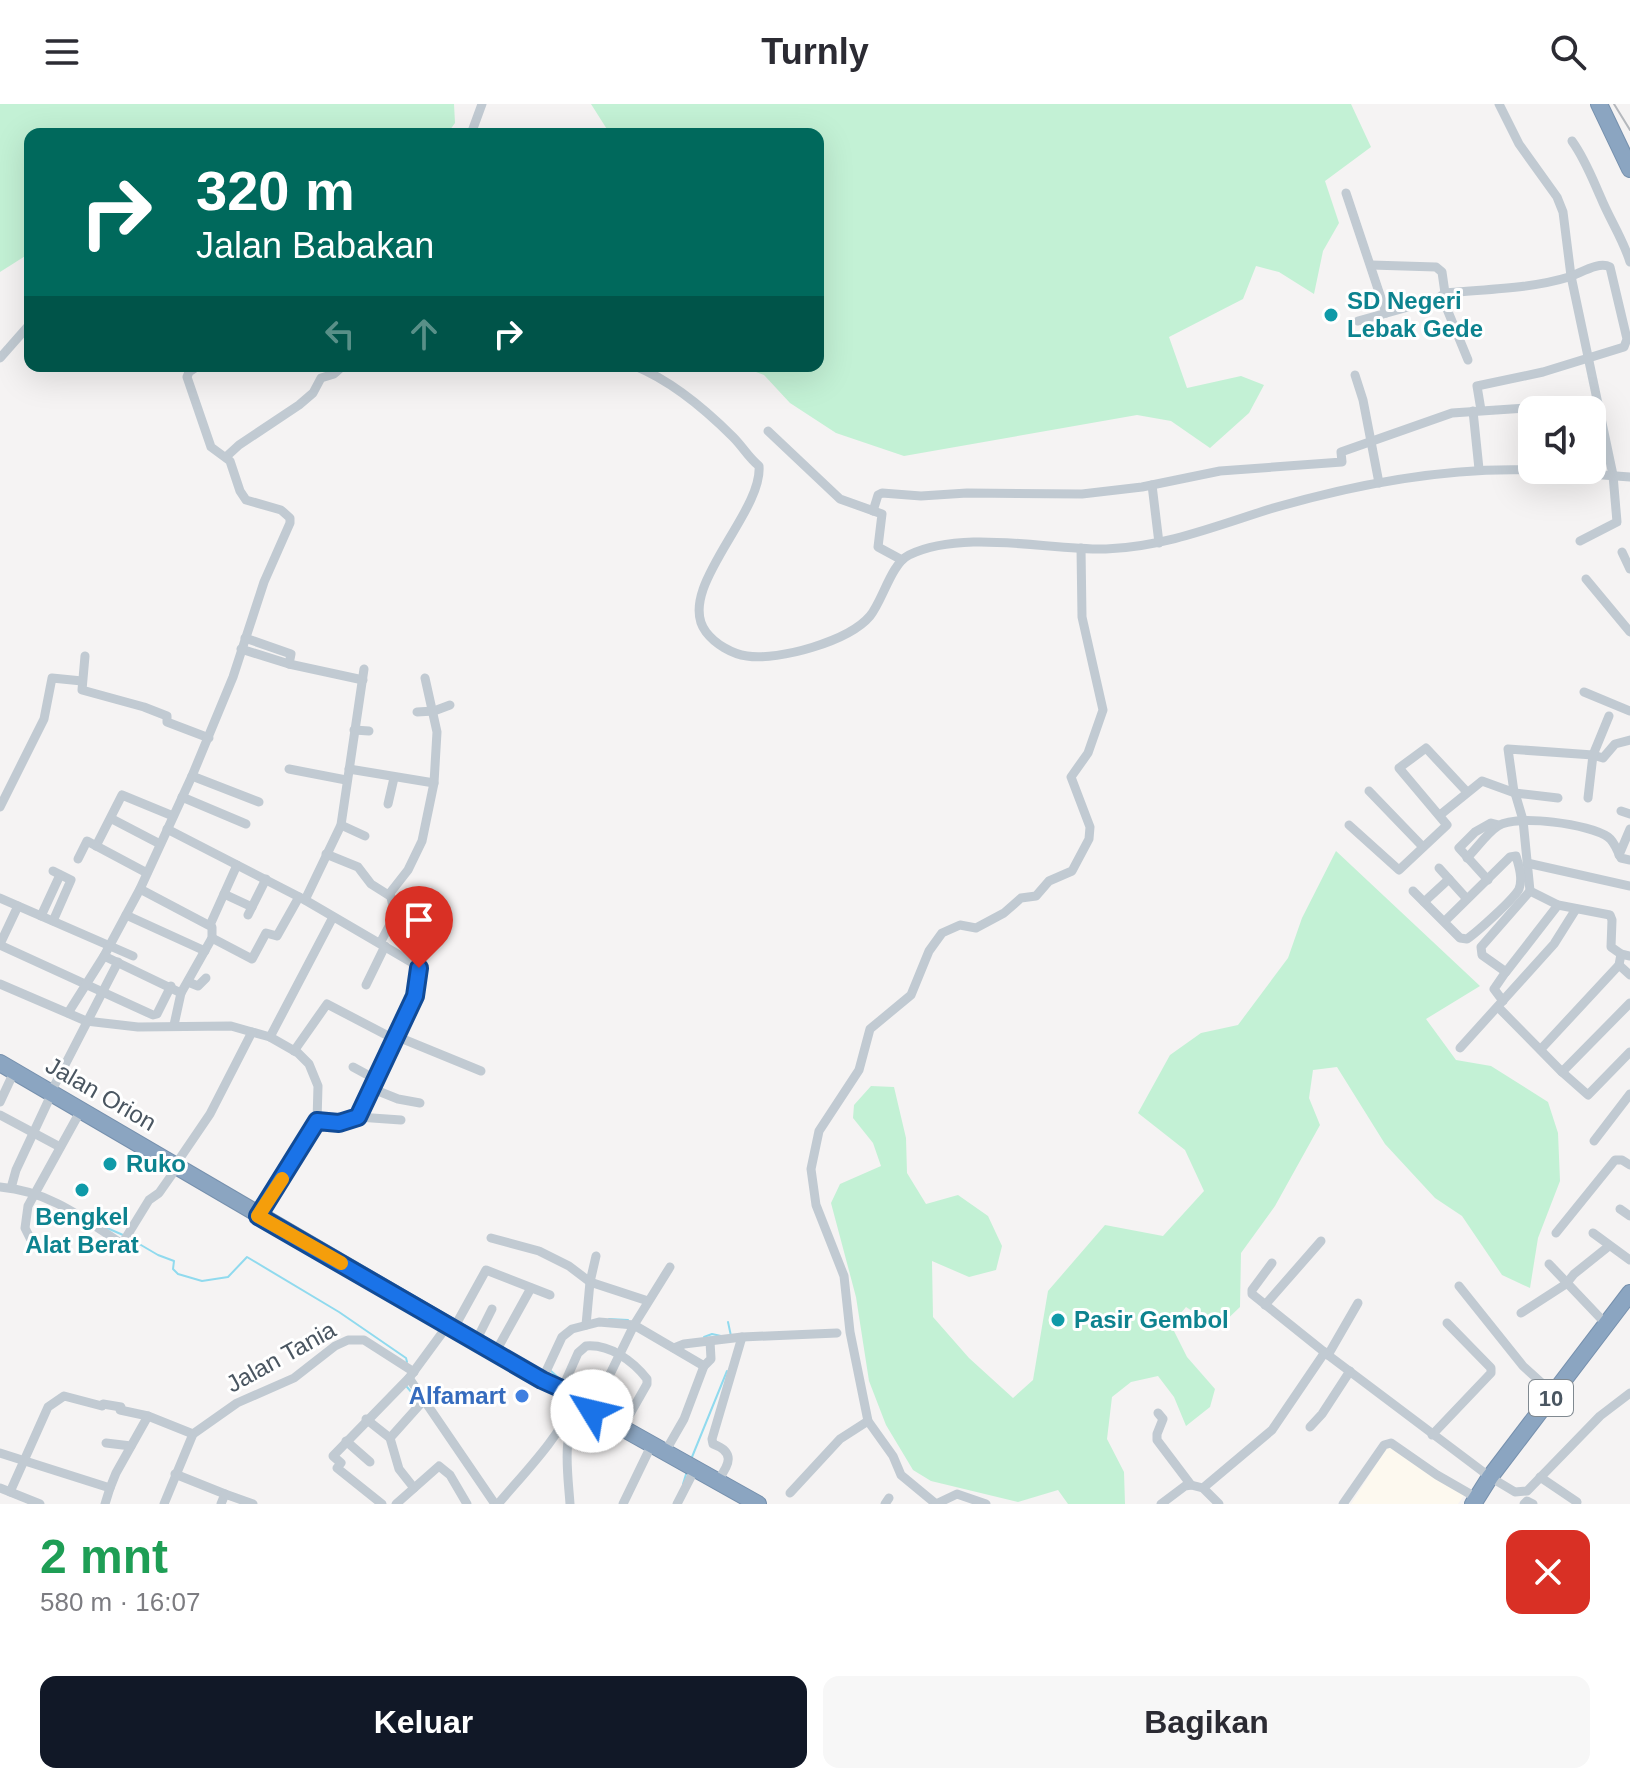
<!DOCTYPE html>
<html lang="id">
<head>
<meta charset="utf-8">
<style>
  :root { --surface:#fff; --page:#f7f7f7; --text:#2b2b33; --muted:#7c7c81; --accent:#111827 }
  body { margin:0; font-family:Arial,sans-serif; background:var(--page); color:var(--text); height:100vh; display:flex; flex-direction:column; font-size:30px; white-space:nowrap }
  * { box-sizing:border-box; margin:0 }
  p { font-size:26px; color:var(--muted) }
  .icon { flex:none; width:44px; height:44px; fill:none; stroke:currentColor; stroke-width:2; stroke-linecap:round; stroke-linejoin:round }
  .map { position:relative; height:1400px; overflow:hidden }
  .drawer { display:flex; flex-direction:column; background:var(--surface); flex:1 }
  .drawer>* { flex:none }
  .hud { position:absolute; left:24px; top:24px; width:800px; height:244px; border-radius:16px; box-shadow:0 8px 32px #0002; background:#00695c; color:#fff; overflow:hidden }
  .tools { position:absolute; left:1518px; top:292px; display:grid; gap:16px }
  .tools a { display:grid; place-items:center; width:88px; height:88px; border-radius:16px; background:var(--surface); box-shadow:0 8px 32px #0002; font-size:40px }
  .pin { position:absolute; display:grid; place-items:center; width:68px; height:68px; color:#fff; margin:-82px -34px; border-radius:50% 50% 50% 0; rotate:-45deg; box-shadow:0 0 8px #0007 }
  .pin .icon { rotate:45deg }
  .me { position:absolute; width:88px; margin:-44px; rotate:306deg; stroke-linejoin:round; filter:drop-shadow(0 0 6px #0008) }
  .turn { display:flex; align-items:center; gap:28px; height:168px; padding:0 40px; font-size:36px }
  .turn .icon { width:104px; height:104px; stroke-width:2.5 }
  .turn b { display:block; font-size:56px; line-height:68px }
  .lanes { display:flex; align-items:center; height:76px; padding:0 40px; background:#0003; justify-content:center; gap:40px; direction:ltr }
  .lanes .off { opacity:.35 }
  .round { display:grid; place-items:center; flex:none; width:84px; height:84px; border-radius:16px; background:var(--page) }
  .overview { display:flex; align-items:center; justify-content:space-between; height:136px; padding:0 40px }
  h1 { font-size:48px; font-weight:600; line-height:60px; color:#1e9e55 }
  .button { display:flex; gap:16px; margin-top:auto; padding:16px 40px }
  .button a { flex:1; height:92px; border-radius:16px; background:var(--accent); color:#fff; font-size:32px; font-weight:600; line-height:92px; text-align:center }
  .button a+a { background:var(--page); color:var(--text) }
  header { display:flex; justify-content:space-between; align-items:center; height:104px; padding:0 40px; background:var(--surface); font-size:36px; font-weight:600 }
  .map>svg:first-child { display:block }
  .commercial { fill:#fdf9ef }
  .green { fill:#c3f1d5 }
  .lines { fill:none; stroke-linecap:round; stroke-linejoin:round }
  .stream { stroke:#90daee; stroke-width:2 }
  .highway-casing { stroke:#7690ad; stroke-width:18 }
  .street { stroke:#c1cad2; stroke-width:9 }
  .highway { stroke:#8ba5c1; stroke-width:16 }
  .rail { stroke:#b5b8bd; stroke-width:2 }
  .route-casing { stroke:#114b97; stroke-width:20 }
  .route { stroke:#1a73e8; stroke-width:14 }
  .slow { stroke:#f59e0b; stroke-width:14 }
  .culture-dot { fill:#0f9aa8; stroke:#fff; stroke-width:3 }
  .shop-dot { fill:#3f7fe0; stroke:#fff; stroke-width:3 }
  .labels { text-anchor:middle; stroke-width:6; stroke-linejoin:round; paint-order:stroke }
  .shield { fill:#fff; stroke:#808990; stroke-width:2 }
  .shield-label { font-size:22px; font-weight:bold; fill:#4a5661 }
  .culture-label { font-size:24px; font-weight:bold; fill:#0d838f; stroke:#fff; text-anchor:start }
  .street-label { font-size:24px; fill:#4a5661; stroke:#fff }
  .shop-label { font-size:24px; font-weight:bold; fill:#366cbe; stroke:#fff; text-anchor:end }
</style>
</head>
<body>
<header><svg class="icon" aria-label="menu" viewBox="0 0 24 24"><path d="M4 6h16M4 12h16M4 18h16"/></svg>Turnly<svg class="icon" aria-label="search" viewBox="0 0 24 24"><circle cx="10" cy="10" r="6"/><path d="M15 15l6 6"/></svg></header>
<div class="map">
<svg width="1630" height="1400" viewBox="0 0 1630 1400">
  <rect width="100%" height="100%" fill="#f5f3f3"/>
  <polygon class="commercial" points="1391,1337 1466,1389 1458,1400 1351,1400"/>
  <g class="green">
    <polygon points="0,0 454,0 455,19 447,30 30,30 30,149 0,168"/>
    <polygon points="591,0 1351,0 1371,43 1325,77 1339,119 1323,147 1314,190 1279,168 1256,162 1243,195 1169,233 1187,284 1241,272 1264,281 1249,309 1210,344 1171,317 1137,311 904,352 836,329 790,299 764,271 740,262 818,262 818,30 610,30"/>
    <polygon points="1336,747 1480,882 1426,915 1456,956 1491,962 1548,998 1558,1029 1560,1077 1538,1134 1530,1184 1502,1171 1462,1112 1435,1094 1385,1040 1337,963 1313,966 1309,994 1320,1021 1275,1102 1241,1149 1240,1203 1218,1224 1186,1203 1171,1221 1187,1253 1215,1285 1210,1303 1186,1322 1174,1293 1158,1272 1131,1278 1112,1293 1107,1335 1124,1368 1125,1400 1068,1400 1058,1386 1018,1398 931,1377 913,1366 886,1321 869,1277 856,1193 831,1099 840,1080 881,1062 873,1039 853,1014 854,1001 871,982 894,983 906,1034 907,1069 926,1100 958,1091 988,1112 1002,1142 996,1166 969,1173 932,1157 933,1213 969,1254 1013,1294 1033,1276 1048,1187 1105,1121 1163,1132 1204,1087 1185,1046 1138,1009 1170,951 1201,929 1238,921 1288,854 1302,814"/>
  </g>
  <g class="lines">
    <g class="stream">
      <polyline points="107,1124 123,1131"/>
      <polyline points="129,1134 158,1151 174,1157 173,1165 178,1170 202,1177 228,1173 247,1153 339,1208 406,1254 407,1258"/>
      <polyline points="609,1215 628,1216"/>
      <polyline points="728,1218 731,1232"/>
      <polyline points="704,1233 712,1230 721,1232"/>
      <polyline points="551,1267 561,1276"/>
      <polyline points="407,1283 418,1296"/>
      <polyline points="692,1353 727,1267"/>
      <polyline points="683,1380 687,1367"/>
    </g>
    <defs>
      <g id="highway">
        <polyline points="1599,0 1630,65"/>
        <polyline points="0,959 542,1276 562,1285 592,1307 758,1400"/>
        <polyline points="1473,1400 1490,1373 1630,1189"/>
      </g>
    </defs>
    <use href="#highway" class="highway-casing"/>
    <g class="street">
      <polyline points="1499,0 1519,40 1557,93 1563,108 1571,172 1613,371 1617,418 1580,437"/>
      <polyline points="471,30 482,0"/>
      <path d="M1572,37C1585,55 1592,74 1601,94C1610,116 1623,135 1630,158"/>
      <polyline points="1346,89 1386,209"/>
      <path d="M1445,189C1486,185 1530,185 1569,173C1581,169 1599,157 1610,163L1627,235L1624,243L1543,268L1477,282L1481,306"/>
      <polyline points="1442,193 1468,256"/>
      <polyline points="1358,217 1437,195 1445,189 1442,168 1436,163 1371,161"/>
      <polyline points="0,254 30,220"/>
      <path d="M635,262C672,277 705,305 733,333C743,343 748,353 759,362C763,409 674,486 706,528C715,540 732,550 747,552C779,557 849,537 870,512C883,496 891,460 909,451C963,425 1047,446 1106,445C1164,443 1216,422 1270,405C1355,380 1443,363 1532,366"/>
      <polyline points="1355,271 1363,296 1379,379"/>
      <polyline points="1473,307 1479,365"/>
      <polyline points="768,327 840,395 882,410 878,443 902,456"/>
      <polyline points="227,352 239,341 299,301 313,289 321,274 334,270 343,262"/>
      <polyline points="1536,366 1630,373"/>
      <polyline points="1152,381 1159,439"/>
      <polyline points="873,407 878,391 882,389 921,392 967,389 1082,390 1142,383 1220,367 1342,358 1341,348 1452,309 1598,299"/>
      <polyline points="1622,448 1630,465"/>
      <polyline points="1586,475 1630,528"/>
      <polyline points="245,534 291,550 289,560 363,576"/>
      <polyline points="241,545 289,560"/>
      <polyline points="85,552 82,586 144,603 167,612 167,618 209,634"/>
      <polyline points="1584,588 1630,607"/>
      <polyline points="417,608 434,607 450,601"/>
      <polyline points="354,626 369,627"/>
      <polyline points="289,665 346,676"/>
      <polyline points="349,665 434,679"/>
      <polyline points="192,672 259,698"/>
      <polyline points="1369,687 1423,743"/>
      <polyline points="1514,688 1508,645 1593,651 1603,654 1615,640 1630,636"/>
      <polyline points="1515,689 1523,716 1530,787 1481,843 1482,851 1506,868 1558,801"/>
      <polyline points="182,693 246,720"/>
      <polyline points="1588,694 1593,651 1609,612"/>
      <polyline points="388,700 394,674"/>
      <polyline points="0,703 44,615 52,574 82,577"/>
      <polyline points="1621,707 1630,710"/>
      <polyline points="1440,711 1482,677 1515,689 1558,694"/>
      <polyline points="114,716 160,740"/>
      <polyline points="341,721 365,732"/>
      <polyline points="1349,721 1399,766 1447,721 1399,664 1426,644 1467,688"/>
      <polyline points="167,725 305,796 418,862 419,871 415,892 358,1013 339,1019 317,1017"/>
      <polyline points="96,742 122,691 173,712"/>
      <polyline points="326,750 358,763 371,780 390,792"/>
      <polyline points="1619,751 1630,725"/>
      <path d="M1467,754C1477,744 1487,729 1498,722C1517,710 1590,720 1608,733C1615,738 1617,747 1621,754L1630,756"/>
      <polyline points="78,755 87,737 147,769"/>
      <polyline points="1527,759 1630,782"/>
      <polyline points="1439,764 1467,795"/>
      <polyline points="53,767 71,776 53,817"/>
      <polyline points="1488,776 1459,744 1475,728 1491,719 1499,721"/>
      <polyline points="140,785 212,823 212,834 181,889"/>
      <path d="M1413,787L1460,834L1467,835C1477,828 1514,795 1519,785C1523,775 1519,762 1516,752L1510,753L1445,817"/>
      <polyline points="1530,787 1558,801 1610,811 1612,816 1611,843 1621,850 1630,852"/>
      <polyline points="224,790 252,803"/>
      <polyline points="0,794 133,852"/>
      <polyline points="305,796 341,721 364,565"/>
      <polyline points="1424,798 1449,775"/>
      <polyline points="126,811 205,847"/>
      <polyline points="248,811 266,775"/>
      <polyline points="41,812 60,771"/>
      <polyline points="210,821 237,761"/>
      <polyline points="212,834 252,855 266,829 277,832 299,793"/>
      <polyline points="380,839 395,811 390,789 408,766 422,737 434,679 437,628 425,574"/>
      <polyline points="0,840 18,802"/>
      <polyline points="0,841 153,911 157,910 171,882"/>
      <polyline points="104,852 181,889 174,921"/>
      <polyline points="1619,861 1630,871"/>
      <polyline points="188,878 198,882 206,874"/>
      <polyline points="0,880 86,917 138,923 231,922 270,933 298,949 309,960 318,982 317,1017 258,1112"/>
      <polyline points="366,881 385,842"/>
      <polyline points="1503,897 1494,885 1505,869"/>
      <polyline points="1498,903 1562,968 1630,899"/>
      <polyline points="68,909 104,852 140,785 192,672 233,573 264,478 290,419 290,414 281,406 246,396 240,387 230,357 211,343 187,273 189,268 198,262"/>
      <polyline points="270,933 333,813"/>
      <polyline points="398,933 481,967"/>
      <polyline points="1460,944 1554,840 1576,805"/>
      <polyline points="1541,945 1619,861 1621,850"/>
      <polyline points="294,947 327,900 396,936"/>
      <polyline points="353,963 377,976"/>
      <polyline points="1562,968 1588,991 1630,948"/>
      <polyline points="373,985 398,995 420,999"/>
      <polyline points="51,988 118,858"/>
      <polyline points="0,998 14,968"/>
      <polyline points="0,1011 60,1043"/>
      <polyline points="358,1013 401,1016"/>
      <polyline points="1594,1037 1630,990"/>
      <polyline points="176,1060 210,1010 252,928"/>
      <path d="M0,1083C49,1087 83,1114 122,1140L149,1096L159,1089L178,1062"/>
      <polyline points="11,1084 16,1066 52,989"/>
      <polyline points="1620,1105 1630,1112"/>
      <polyline points="1556,1129 1615,1056 1622,1056 1630,1061"/>
      <polyline points="1593,1129 1630,1156"/>
      <polyline points="30,1134 25,1124 28,1102 81,1006"/>
      <polyline points="491,1134 539,1147 569,1162 590,1178 648,1197"/>
      <polyline points="1272,1159 1252,1186 1252,1190 1328,1251 1490,1373 1515,1388 1527,1387 1600,1312 1630,1289"/>
      <polyline points="1549,1160 1606,1220"/>
      <polyline points="1459,1182 1523,1262 1554,1290"/>
      <polyline points="1265,1201 1321,1137"/>
      <polyline points="1521,1209 1566,1180 1574,1170 1609,1142"/>
      <polyline points="586,1221 590,1178 596,1152"/>
      <polyline points="454,1224 486,1166 550,1191"/>
      <polyline points="476,1237 492,1205"/>
      <polyline points="674,1244 684,1240 742,1233 837,1229"/>
      <polyline points="495,1249 531,1184"/>
      <polyline points="1328,1251 1358,1199"/>
      <polyline points="409,1274 495,1400"/>
      <polyline points="542,1276 562,1233 572,1225 599,1218 634,1221 704,1262"/>
      <path d="M562,1285L578,1249L586,1242C610,1240 633,1257 647,1275V1280L622,1324"/>
      <polyline points="592,1307 634,1221 670,1163"/>
      <polyline points="1158,1309 1163,1315 1157,1330 1157,1336 1191,1381 1203,1384 1219,1400"/>
      <polyline points="366,1315 390,1334 399,1365 414,1384"/>
      <polyline points="1310,1323 1322,1310 1350,1267"/>
      <polyline points="1432,1331 1491,1269 1491,1264 1447,1219"/>
      <polyline points="390,1334 424,1296"/>
      <polyline points="346,1337 370,1358"/>
      <polyline points="106,1339 131,1342"/>
      <polyline points="665,1348 684,1315 704,1262 711,1255 710,1237"/>
      <polyline points="0,1349 110,1384 105,1400"/>
      <polyline points="175,1370 225,1390 221,1400"/>
      <polyline points="1540,1373 1577,1398"/>
      <path d="M718,1376C730,1360 735,1348 713,1340L712,1335L742,1233"/>
      <polyline points="0,1384 40,1400"/>
      <polyline points="110,1384 116,1369 148,1312"/>
      <polyline points="1203,1384 1272,1326 1325,1248"/>
      <polyline points="10,1388 48,1303 64,1292 102,1302 103,1300 121,1303 120,1306 148,1312 193,1330"/>
      <polyline points="790,1389 840,1335 868,1317"/>
      <polyline points="225,1390 253,1400"/>
      <polyline points="164,1400 193,1330 237,1299 294,1274 335,1242 348,1236 364,1236 414,1268"/>
      <polyline points="382,1400 337,1364 341,1359 333,1352 409,1274 448,1221"/>
      <polyline points="396,1400 439,1362 450,1371 467,1400"/>
      <path d="M498,1400C525,1368 558,1335 575,1297"/>
      <path d="M570,1400C568,1369 560,1326 583,1302"/>
      <polyline points="623,1400 652,1340"/>
      <polyline points="677,1400 695,1365"/>
      <polyline points="885,1400 889,1394"/>
      <polyline points="936,1400 901,1371 893,1352 868,1317 850,1228 844,1172 816,1101 811,1065 819,1027 859,966 870,925 911,891 929,847 942,829 960,821 976,824 1004,809 1021,794 1036,792 1049,777 1072,767 1089,735 1090,723 1071,673 1088,649 1103,606 1082,513 1081,444"/>
      <polyline points="936,1400 957,1390 986,1400"/>
      <polyline points="1161,1400 1185,1382 1191,1381"/>
      <polyline points="1343,1400 1384,1341 1391,1339 1437,1371 1477,1394"/>
      <polyline points="1524,1400 1527,1397 1533,1400"/>
    </g>
    <use href="#highway" class="highway"/>
    <polyline class="rail" points="1614,0 1630,26"/>
  </g>
  <g class="lines">
    <defs>
      <polyline id="route" points="419,864 415,892 358,1013 339,1019 317,1017 258,1112 542,1276 562,1285 592,1307"/>
    </defs>
    <use href="#route" class="route-casing"/>
    <use href="#route" class="route"/>
    <polyline class="slow" points="282,1075 258,1112 341,1159"/>
  </g>
  <g class="culture-dot">
    <circle cx="1331" cy="211" r="8"/>
    <circle cx="110" cy="1060" r="8"/>
    <circle cx="82" cy="1086" r="8"/>
    <circle cx="1058" cy="1216" r="8"/>
  </g>
  <circle class="shop-dot" cx="522" cy="1292" r="8"/>
  <g class="labels">
    <rect class="shield" x="1529" y="1276" width="44" height="36" rx="6"/>
    <g class="shield-label">
      <text x="1551" y="1302">10</text>
    </g>
    <g class="culture-label">
      <text x="1347" y="205">SD Negeri<tspan x="1347" dy="28">Lebak Gede</tspan></text>
      <text x="126" y="1068">Ruko</text>
      <text x="82" y="1121" text-anchor="middle">Bengkel<tspan x="82" dy="28">Alat Berat</tspan></text>
      <text x="1074" y="1224">Pasir Gembol</text>
    </g>
    <g class="street-label">
      <text transform="translate(101 990) rotate(30)" y="8">Jalan Orion</text>
      <text transform="translate(281 1253) rotate(-29)" y="8">Jalan Tania</text>
    </g>
    <g class="shop-label">
      <text x="506" y="1300">Alfamart</text>
    </g>
  </g>
</svg>
<div class="tools">
<a><svg class="icon" aria-label="sound" viewBox="0 0 24 24"><path d="M4 9h4l5-4v14l-5-4H4zM17 9q2 3 0 6"/></svg></a>
</div>
<div class="pin" style="left:419px;top:864px;background:#d93025"><svg class="icon" aria-label="arrive" viewBox="0 0 24 24"><path d="M6 21V4h12l-3 4 3 4H6"/></svg></div>
<svg class="me" style="left:592px;top:1307px" viewBox="-20 -20 40 40"><circle r="19" fill="#fff"/><path d="M0-13L10 11 0 6-10 11z" fill="#1a73e8"/></svg>
<div class="hud">
<div class="turn"><svg class="icon" aria-label="right" viewBox="0 0 24 24"><path d="M7 20v-9h11M14 6l5 5-5 5"/></svg><div><b>320 m</b>Jalan Babakan</div></div>
<div class="lanes"><svg class="icon off" aria-label="left" viewBox="0 0 24 24"><path d="M17 20v-9H6M10 6l-5 5 5 5"/></svg><svg class="icon off" aria-label="ahead" viewBox="0 0 24 24"><path d="M12 20V5M6 11l6-6 6 6"/></svg><svg class="icon" aria-label="right" viewBox="0 0 24 24"><path d="M7 20v-9h11M14 6l5 5-5 5"/></svg></div>
</div>
</div>
<section class="drawer">
<div class="overview"><div><h1>2 mnt</h1><p>580 m · 16:07</p></div><a class="round" style="background:#d93025;color:#fff"><svg class="icon" aria-label="close" viewBox="0 0 24 24"><path d="M6 6l12 12M18 6L6 18"/></svg></a></div>
<div class="button"><a>Keluar</a><a>Bagikan</a></div>
</section>
</body>
</html>
